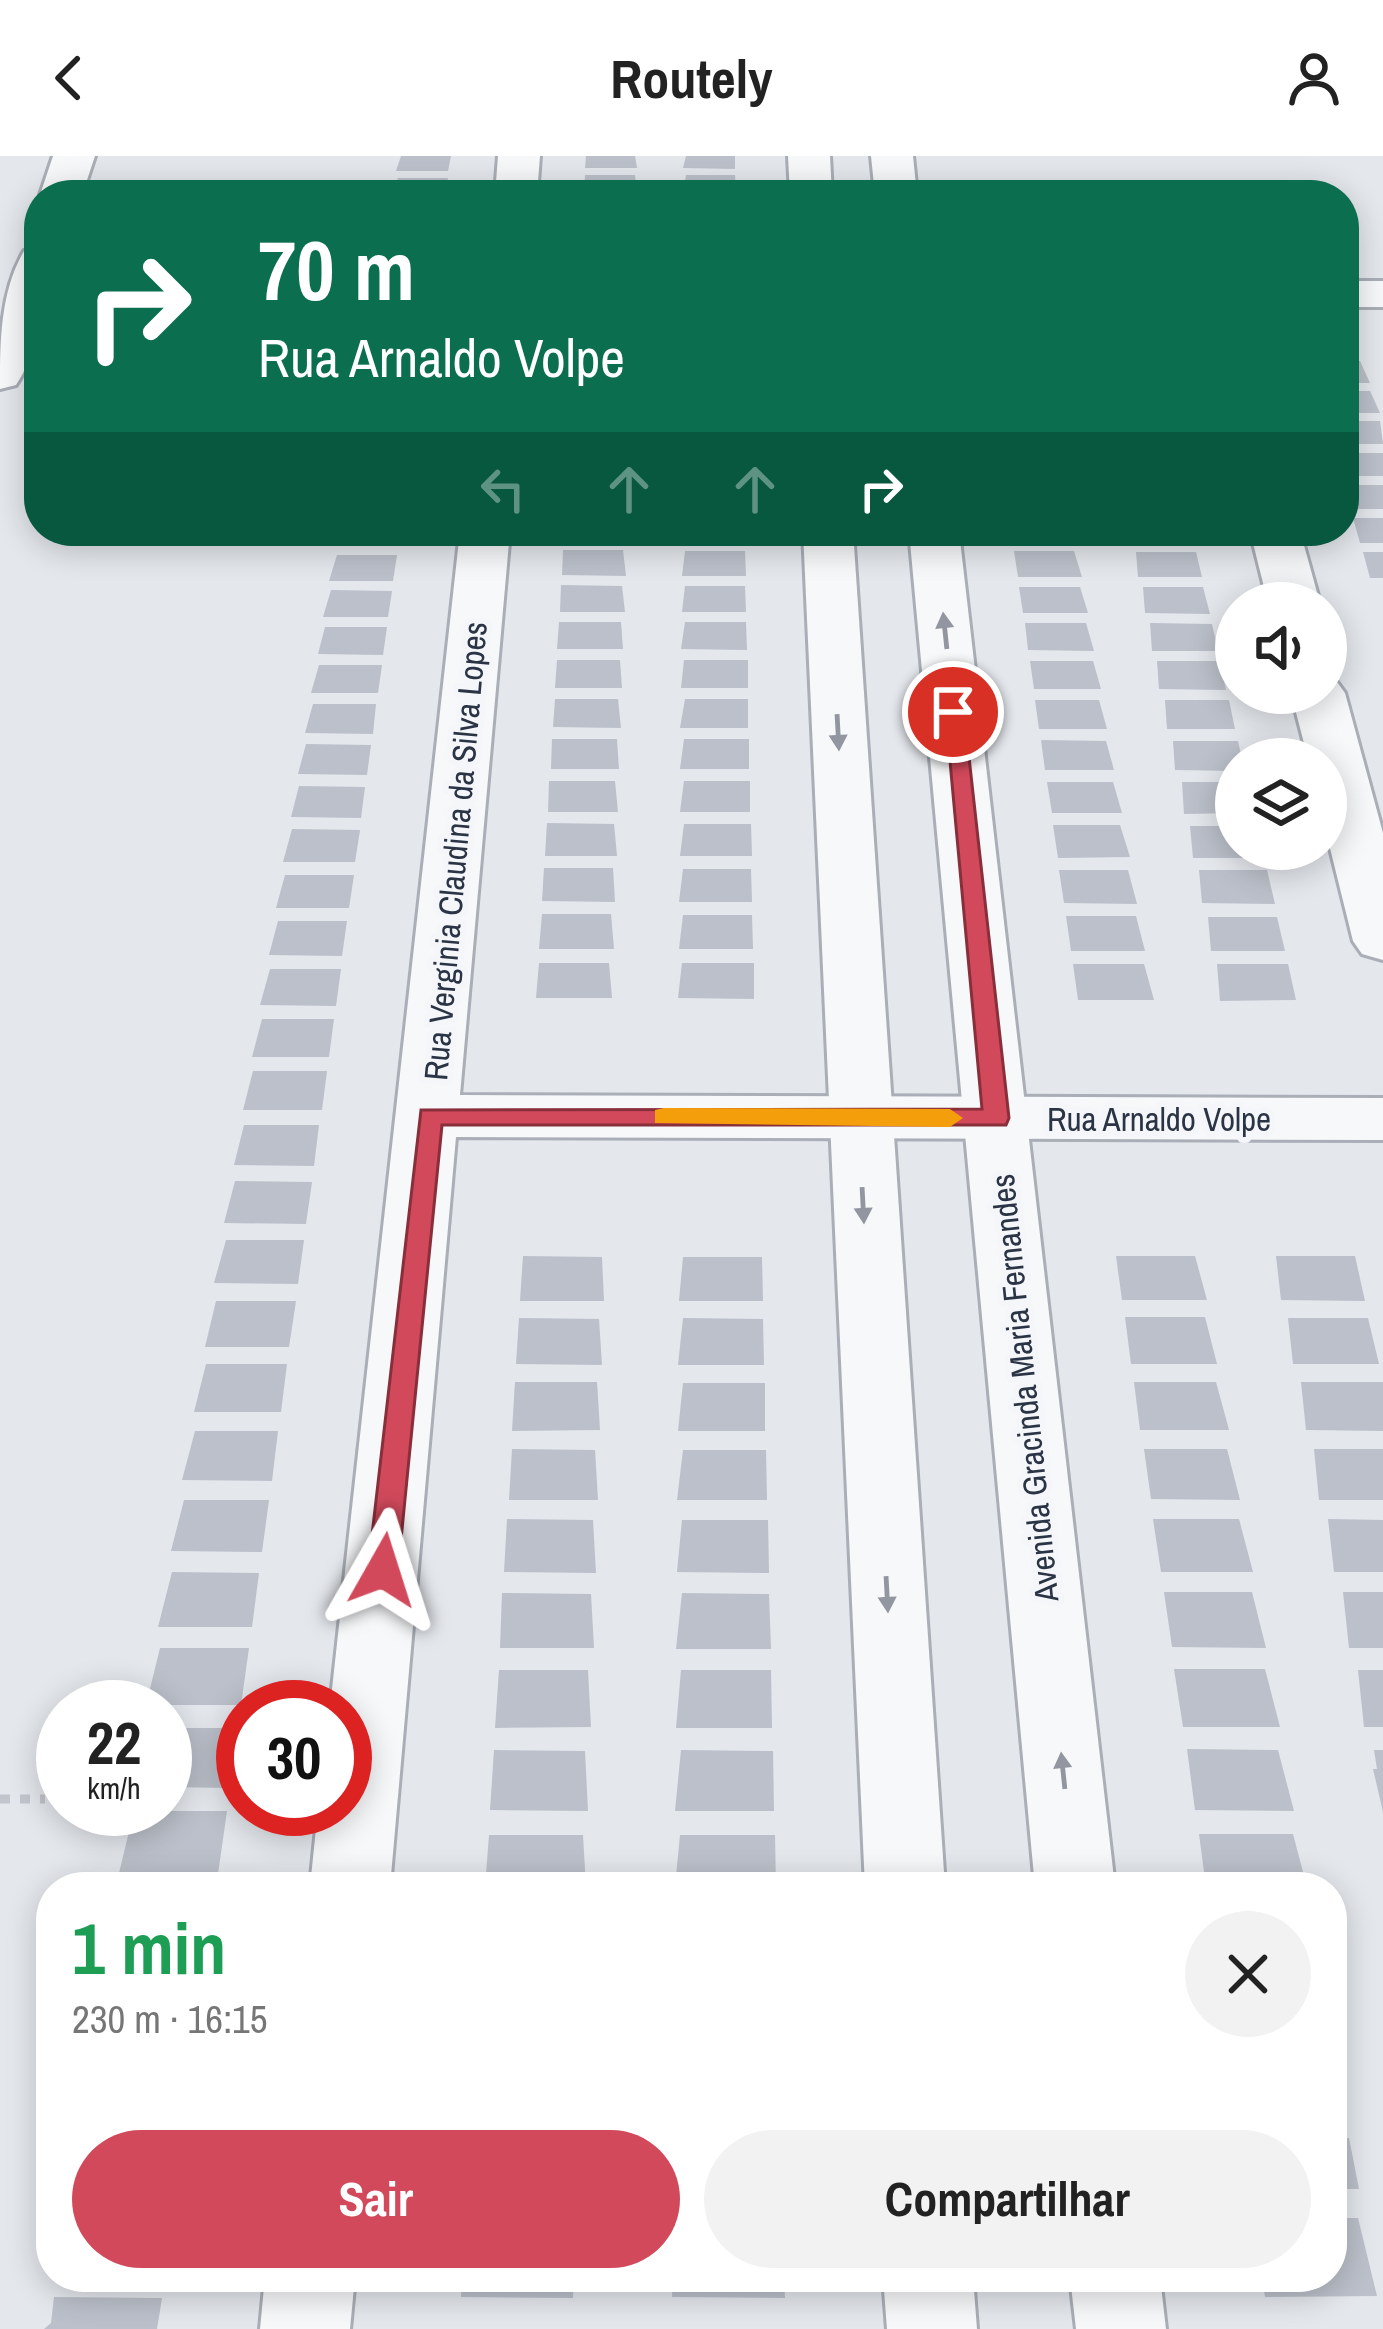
<!DOCTYPE html>
<html lang="pt">
<head>
<meta charset="utf-8">
<style>
  :root { --surface:#fff; --page:#f2f2f2; --text:#222; --muted:#767676; --accent:#d1495b }
  body { margin:0; font-family:"Archivo Narrow",sans-serif; background:var(--page); color:var(--text); height:100vh; display:flex; flex-direction:column; font-size:45px; white-space:nowrap }
  * { box-sizing:border-box; margin:0 }
  p { font-size:39px; color:var(--muted) }
  .icon { flex:none; width:66px; height:66px; fill:none; stroke:currentColor; stroke-width:2; stroke-linecap:round; stroke-linejoin:round }
  .map { position:relative; flex:1; overflow:hidden }
  .sheet { position:absolute; left:36px; top:1716px; width:1311px; height:420px; display:flex; flex-direction:column; background:var(--surface); border-radius:48px; box-shadow:0 6px 30px #0003 }
  .sheet>* { flex:none }
  .hud { position:absolute; left:24px; top:24px; width:1335px; height:366px; border-radius:48px; box-shadow:0 6px 30px #0003; background:#0b6e4f; color:#fff; overflow:hidden }
  .fabs { position:absolute; left:1215px; top:426px; display:grid; gap:24px }
  .fabs a { display:grid; place-items:center; width:132px; height:132px; border-radius:50%; background:var(--surface); box-shadow:0 6px 30px #0003; font-size:60px }
  .speed { position:absolute; left:36px; top:1524px; display:flex; gap:24px; font-size:60px; font-weight:700; text-align:center }
  .speed>* { display:grid; place-content:center; width:156px; height:156px; border-radius:50%; background:var(--surface); box-shadow:0 6px 30px #0003; line-height:1 }
  .speed small { font-size:30px; font-weight:400 }
  .speed .limit { border:18px solid #d22; background:#fff; color:#111 }
  .pin { position:absolute; display:grid; place-items:center; width:102px; height:102px; color:#fff; margin:-51px; border:6px solid #fff; border-radius:50%; box-shadow:0 3px 12px #0007 }
  .me { position:absolute; width:132px; margin:-66px; rotate:6deg; stroke-linejoin:round; filter:drop-shadow(0 0 9px #0008) }
  .turn { display:flex; align-items:center; gap:42px; height:252px; padding:0 36px; font-size:54px }
  .turn .icon { width:156px; height:156px; stroke-width:2.5 }
  .turn b { display:block; font-size:84px; line-height:102px }
  .lanes { display:flex; align-items:center; height:114px; padding:0 36px; background:#0003; justify-content:center; gap:60px; direction:ltr }
  .lanes .off { opacity:.35 }
  .round { display:grid; place-items:center; flex:none; width:126px; height:126px; border-radius:63px; background:var(--page) }
  .overview { display:flex; align-items:center; justify-content:space-between; height:204px; padding:0 36px }
  h1 { font-size:72px; font-weight:800; line-height:90px; color:#1e9e55 }
  .cta { display:flex; gap:24px; margin-top:auto; padding:24px 36px }
  .cta a { flex:1; height:138px; border-radius:72px; background:var(--accent); color:#fff; font-size:48px; font-weight:800; line-height:138px; text-align:center }
  .cta a+a { background:var(--page); color:var(--text) }
  header { display:flex; justify-content:space-between; align-items:center; height:156px; padding:0 36px; background:var(--surface); font-size:54px; font-weight:800 }
  .map>svg:first-child { display:block }
  .building { fill:#bbc0ca }
  .lines { fill:none; stroke-linecap:round; stroke-linejoin:round }
  .minor-casing { stroke:#a9aeb7; stroke-width:6 }
  .tertiary-casing { stroke:#a9aeb7; stroke-width:6 }
  .path { stroke:#c2c5cb; stroke-width:9; stroke-dasharray:10 10; stroke-linecap:butt }
  .minor { fill:#f7f8fa; fill-rule:evenodd }
  .tertiary { fill:#f7f8fa; fill-rule:evenodd }
  .oneway { fill:#9196a0 }
  .route { fill:#d1495b; stroke:#882f3b; stroke-width:3 }
  .slow { fill:#f59e0b }
  .labels { text-anchor:middle; stroke-width:12; stroke-linejoin:round; paint-order:stroke }
  .street-label { font-size:33px; fill:#2b3445; stroke:#f4f6f9 }
</style>
</head>
<body>
<header><svg class="icon" aria-label="back" viewBox="0 0 24 24"><path d="M15 5l-7 7 7 7"/></svg>Routely<svg class="icon" aria-label="person" viewBox="0 0 24 24"><circle cx="12" cy="8" r="4"/><path d="M4 21q1-7 8-7t8 7"/></svg></header>
<div class="map">
<svg width="1383" height="2173" viewBox="0 0 1383 2173">
  <rect width="100%" height="100%" fill="#e4e7ec"/>
  <g class="building">
    <polygon points="401,0 451,0 448,15 396,15"/>
    <polygon points="586,0 635,0 637,12 585,12"/>
    <polygon points="686,0 735,0 735,13 683,12"/>
    <polygon points="585,19 635,19 637,37 584,36"/>
    <polygon points="686,19 735,19 736,37 683,37"/>
    <polygon points="398,22 448,22 445,39 392,39"/>
    <polygon points="1344,205 1360,205 1370,227 1344,227"/>
    <polygon points="1344,235 1370,235 1380,257 1344,257"/>
    <polygon points="1344,265 1380,265 1383,288 1344,288"/>
    <rect x="1344" y="297" width="39" height="23"/>
    <polygon points="1344,329 1383,329 1383,353 1350,353"/>
    <polygon points="1353,362 1383,362 1383,387 1360,387"/>
    <polygon points="337,375 400,375 398,390 335,390"/>
    <polygon points="565,375 627,375 627,385 564,385"/>
    <rect x="682" y="375" width="62" height="10"/>
    <polygon points="1011,375 1074,375 1076,386 1013,386"/>
    <polygon points="1128,375 1191,375 1193,386 1130,386"/>
    <polygon points="563,394 623,394 626,420 562,419"/>
    <polygon points="685,395 745,395 746,420 682,420"/>
    <polygon points="1014,395 1074,395 1082,421 1018,421"/>
    <polygon points="1136,396 1196,396 1202,421 1138,421"/>
    <polygon points="1363,396 1383,396 1383,422 1370,422"/>
    <polygon points="337,399 397,399 393,425 329,425"/>
    <polygon points="561,429 622,430 625,456 560,456"/>
    <polygon points="685,430 745,430 746,456 682,456"/>
    <polygon points="1019,431 1080,431 1088,457 1023,457"/>
    <polygon points="1143,431 1203,431 1210,458 1145,457"/>
    <polygon points="331,434 392,435 388,461 323,461"/>
    <polygon points="559,466 621,466 623,493 557,493"/>
    <polygon points="685,466 746,466 747,494 681,493"/>
    <polygon points="1025,467 1086,467 1094,495 1028,494"/>
    <polygon points="1150,467 1212,468 1218,495 1152,495"/>
    <polygon points="325,471 387,471 383,499 318,498"/>
    <polygon points="557,504 620,504 622,532 555,532"/>
    <polygon points="684,504 748,504 748,532 681,532"/>
    <polygon points="1030,505 1093,505 1101,533 1034,533"/>
    <polygon points="1157,505 1220,505 1226,534 1159,533"/>
    <polygon points="319,509 382,509 378,537 311,537"/>
    <polygon points="555,543 618,543 621,572 553,571"/>
    <polygon points="685,543 748,543 748,572 680,572"/>
    <polygon points="1035,544 1099,544 1107,573 1039,573"/>
    <polygon points="1165,544 1229,544 1235,573 1167,573"/>
    <polygon points="313,548 376,548 373,578 305,577"/>
    <polygon points="552,583 617,583 619,613 551,613"/>
    <polygon points="684,583 749,583 749,613 680,613"/>
    <polygon points="1041,584 1106,585 1114,614 1045,614"/>
    <polygon points="1173,585 1238,585 1242,603 1236,603 1236,615 1175,614"/>
    <polygon points="306,588 371,589 367,619 298,618"/>
    <polygon points="549,625 615,625 618,656 548,656"/>
    <polygon points="684,625 750,625 750,656 680,656"/>
    <polygon points="1047,626 1113,626 1122,657 1052,657"/>
    <polygon points="1182,626 1236,626 1236,657 1184,658"/>
    <polygon points="299,630 365,631 361,662 291,661"/>
    <polygon points="547,667 614,668 617,700 545,700"/>
    <polygon points="684,668 751,668 752,700 680,700"/>
    <polygon points="1053,669 1120,669 1130,701 1058,702"/>
    <polygon points="1190,670 1236,670 1236,693 1262,693 1264,702 1193,702"/>
    <polygon points="292,673 360,674 355,706 283,706"/>
    <polygon points="544,712 613,712 615,746 542,745"/>
    <polygon points="683,713 751,713 752,746 679,746"/>
    <polygon points="1059,714 1128,714 1137,748 1064,747"/>
    <polygon points="1199,714 1267,714 1275,748 1202,747"/>
    <polygon points="285,719 354,719 349,752 276,752"/>
    <polygon points="542,758 611,758 614,793 539,793"/>
    <polygon points="683,759 752,759 753,793 679,793"/>
    <polygon points="1066,760 1136,760 1145,795 1071,795"/>
    <polygon points="1208,761 1277,761 1285,795 1211,795"/>
    <polygon points="278,765 347,765 342,800 269,799"/>
    <polygon points="539,807 609,807 612,842 536,842"/>
    <polygon points="682,807 754,807 754,843 678,842"/>
    <polygon points="1073,808 1144,808 1154,844 1078,844"/>
    <polygon points="1217,808 1288,808 1296,844 1220,845"/>
    <polygon points="270,813 341,813 336,850 260,849"/>
    <polygon points="262,863 334,863 329,901 252,901"/>
    <polygon points="253,915 327,915 322,954 243,954"/>
    <polygon points="244,969 319,969 314,1010 234,1009"/>
    <polygon points="235,1025 312,1026 306,1068 224,1067"/>
    <polygon points="226,1084 304,1084 298,1128 214,1127"/>
    <polygon points="523,1100 602,1101 604,1145 520,1145"/>
    <polygon points="1116,1100 1195,1100 1207,1144 1122,1144"/>
    <polygon points="1276,1100 1355,1100 1365,1145 1281,1144"/>
    <polygon points="683,1101 762,1101 763,1145 679,1145"/>
    <polygon points="216,1145 296,1145 289,1191 205,1191"/>
    <polygon points="1125,1161 1205,1161 1217,1208 1131,1208"/>
    <polygon points="519,1162 599,1163 602,1209 516,1208"/>
    <polygon points="683,1162 763,1163 764,1209 678,1209"/>
    <polygon points="1288,1162 1368,1162 1379,1208 1293,1208"/>
    <polygon points="206,1208 287,1208 281,1256 194,1256"/>
    <polygon points="515,1226 597,1226 600,1274 512,1275"/>
    <polygon points="1134,1226 1216,1226 1229,1274 1140,1274"/>
    <polygon points="1301,1226 1383,1226 1383,1275 1306,1274"/>
    <polygon points="683,1227 765,1227 765,1275 678,1275"/>
    <polygon points="195,1275 278,1275 272,1325 182,1324"/>
    <polygon points="512,1293 595,1294 598,1344 509,1344"/>
    <polygon points="1144,1293 1227,1293 1240,1344 1151,1343"/>
    <polygon points="1314,1293 1383,1293 1383,1344 1319,1344"/>
    <polygon points="683,1294 766,1294 767,1344 677,1344"/>
    <polygon points="184,1344 269,1344 262,1396 171,1395"/>
    <polygon points="507,1363 593,1364 596,1417 504,1416"/>
    <polygon points="1153,1363 1239,1363 1253,1416 1161,1416"/>
    <polygon points="1328,1363 1383,1364 1383,1416 1334,1416"/>
    <polygon points="682,1364 768,1364 769,1417 677,1416"/>
    <polygon points="172,1416 259,1417 252,1471 158,1471"/>
    <polygon points="1164,1436 1252,1436 1266,1492 1172,1491"/>
    <polygon points="1343,1436 1383,1436 1383,1492 1349,1492"/>
    <polygon points="502,1437 591,1438 594,1492 500,1492"/>
    <polygon points="682,1437 769,1438 771,1493 676,1493"/>
    <polygon points="160,1492 249,1492 241,1549 146,1549"/>
    <polygon points="1174,1513 1265,1513 1280,1571 1183,1571"/>
    <polygon points="499,1514 588,1514 591,1571 495,1572"/>
    <polygon points="681,1514 771,1514 772,1572 676,1572"/>
    <polygon points="1358,1514 1383,1514 1383,1571 1364,1571"/>
    <polygon points="165,1572 238,1572 230,1632 165,1631"/>
    <polygon points="1187,1593 1278,1594 1294,1655 1195,1654"/>
    <polygon points="494,1594 585,1595 588,1655 490,1654"/>
    <polygon points="681,1594 773,1595 774,1655 675,1655"/>
    <polygon points="1374,1594 1383,1594 1383,1656 1373,1613 1377,1613"/>
    <polygon points="134,1655 227,1655 218,1718 119,1717"/>
    <polygon points="1199,1678 1293,1678 1307,1731 1206,1731"/>
    <polygon points="489,1679 583,1679 586,1731 485,1731"/>
    <polygon points="680,1679 775,1679 776,1731 675,1731"/>
    <polygon points="1332,1959 1340,1959 1345,1982 1349,1982 1359,2033 1332,2033"/>
    <polygon points="1332,2062 1358,2062 1377,2140 1265,2141 1262,2121 1332,2121"/>
    <polygon points="462,2121 574,2121 573,2142 461,2141"/>
    <polygon points="673,2121 784,2121 785,2142 672,2141"/>
    <polygon points="54,2141 162,2142 157,2173 44,2173 51,2167"/>
  </g>
  <g class="lines">
    <defs>
      <g id="minor">
        <polygon points="53,0 95,0 82,39 40,39"/>
        <polygon points="498,0 540,0 537,39 495,39"/>
        <path d="M39,91C39,138 44,188 16,229L0,233C0,186 0,136 24,95Z"/>
        <rect x="1344" y="125" width="39" height="26"/>
        <polygon points="460,375 510,375 460,939 1383,942 1383,984 456,981 390,1731 310,1731 318,1653 345,1653 345,1551 330,1551"/>
        <polygon points="1250,375 1300,375 1320,447 1268,447"/>
        <polygon points="1326,523 1337,526 1345,537 1383,677 1383,804 1362,798 1353,785 1326,676 1326,603 1308,603 1291,537 1326,537"/>
        <polygon points="265,2121 355,2121 350,2173 260,2173"/>
      </g>
      <g id="tertiary">
        <polygon points="788,0 830,0 832,39 790,39"/>
        <polygon points="871,0 913,0 917,39 875,39"/>
        <polygon points="803,375 853,375 945,1731 865,1731"/>
        <polygon points="909,375 959,375 1115,1731 1035,1731"/>
        <polygon points="883,2121 973,2121 977,2173 887,2173"/>
        <polygon points="1070,2121 1160,2121 1166,2173 1076,2173"/>
      </g>
    </defs>
    <use href="#minor" class="minor-casing"/>
    <use href="#tertiary" class="tertiary-casing"/>
    <polyline class="path" points="0,1643 45,1643"/>
    <use href="#minor" class="minor"/>
    <use href="#tertiary" class="tertiary"/>
  </g>
  <defs><path id="oneway-solid" d="M-6-.8H1V-3.2L6.5 0L1 3.2V.8H-6Z" transform="scale(3)"/></defs>
  <g class="oneway">
    <use href="#oneway-solid" transform="translate(945 475) rotate(-96)"/>
    <use href="#oneway-solid" transform="translate(838 576) rotate(87)"/>
    <use href="#oneway-solid" transform="translate(863 1049) rotate(87)"/>
    <use href="#oneway-solid" transform="translate(887 1438) rotate(87)"/>
    <use href="#oneway-solid" transform="translate(1063 1615) rotate(-96)"/>
  </g>
  <polygon class="route" points="945,551 964,556 1009,962 1006,969 442,969 398,1414 383,1426 372,1422 368,1414 421,954 982,953"/>
  <polygon class="slow" points="664,952 950,953 963,962 950,971 655,967 655,954"/>
  <g class="labels">
    <g class="street-label">
      <text transform="translate(455 695) rotate(-85)" y="12">Rua Verginia Claudina da Silva Lopes</text>
      <text x="1159" y="975">Rua Arnaldo Volpe</text>
      <text transform="translate(1024 1232) rotate(-96)" y="12">Avenida Gracinda Maria Fernandes</text>
    </g>
  </g>
</svg>
<div class="fabs">
<a><svg class="icon" aria-label="sound" viewBox="0 0 24 24"><path d="M4 9h4l5-4v14l-5-4H4zM17 9q2 3 0 6"/></svg></a>
<a><svg class="icon" aria-label="layers" viewBox="0 0 24 24"><path d="M12 4l9 5-9 5-9-5zM3 14l9 5 9-5"/></svg></a>
</div>
<div class="speed"><div>22<small>km/h</small></div><div class="limit">30</div></div>
<div class="pin" style="left:953px;top:556px;background:#d93025"><svg class="icon" aria-label="arrive" viewBox="0 0 24 24"><path d="M6 21V4h12l-3 4 3 4H6"/></svg></div>
<svg class="me" style="left:383px;top:1414px" viewBox="-20 -20 40 40"><path d="M0-17L14 15 0 8-14 15z" fill="#d1495b" stroke="#fff" stroke-width="4"/></svg>
<div class="hud">
<div class="turn"><svg class="icon" aria-label="right" viewBox="0 0 24 24"><path d="M7 20v-9h11M14 6l5 5-5 5"/></svg><div><b>70 m</b>Rua Arnaldo Volpe</div></div>
<div class="lanes"><svg class="icon off" aria-label="left" viewBox="0 0 24 24"><path d="M17 20v-9H6M10 6l-5 5 5 5"/></svg><svg class="icon off" aria-label="ahead" viewBox="0 0 24 24"><path d="M12 20V5M6 11l6-6 6 6"/></svg><svg class="icon off" aria-label="ahead" viewBox="0 0 24 24"><path d="M12 20V5M6 11l6-6 6 6"/></svg><svg class="icon" aria-label="right" viewBox="0 0 24 24"><path d="M7 20v-9h11M14 6l5 5-5 5"/></svg></div>
</div>
<section class="sheet">
<div class="overview"><div><h1>1 min</h1><p>230 m · 16:15</p></div><a class="round"><svg class="icon" aria-label="close" viewBox="0 0 24 24"><path d="M6 6l12 12M18 6L6 18"/></svg></a></div>
<div class="cta"><a>Sair</a><a>Compartilhar</a></div>
</section>
</div>
</body>
</html>
